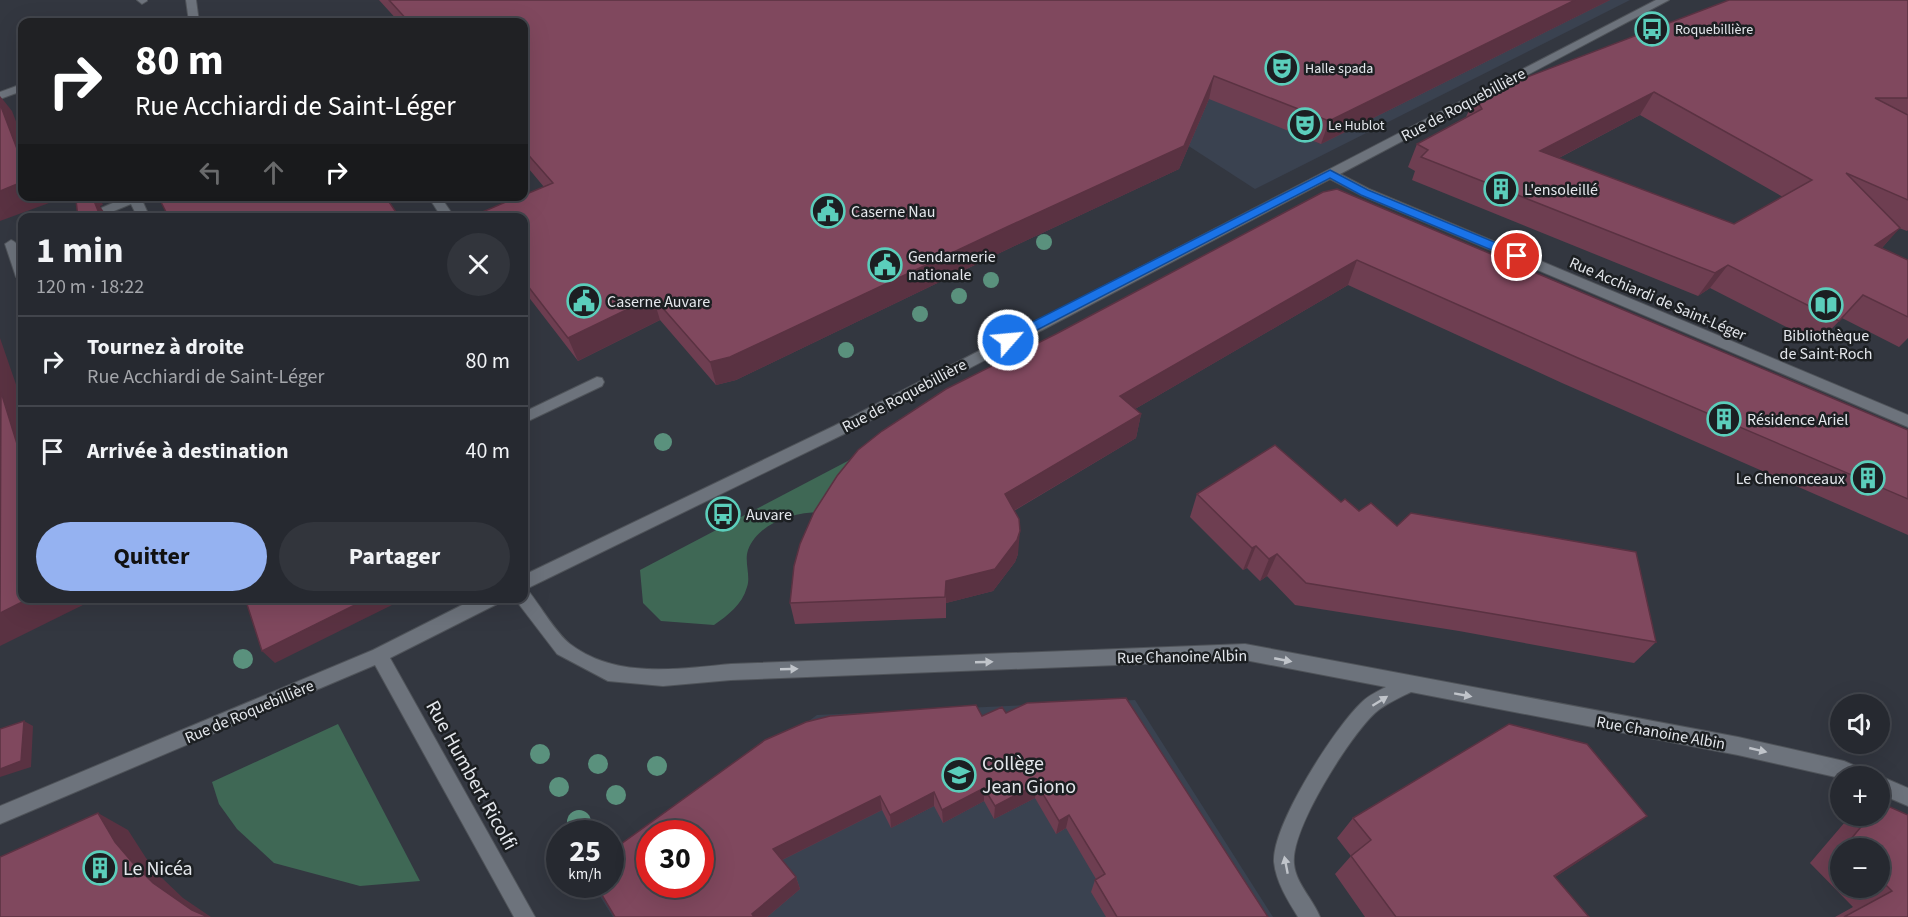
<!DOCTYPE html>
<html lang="fr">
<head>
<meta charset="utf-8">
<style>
  :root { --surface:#262930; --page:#32353c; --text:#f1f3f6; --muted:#a4a6ab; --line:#42454c; --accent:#95b2f1 }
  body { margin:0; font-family:"Source Sans 3",sans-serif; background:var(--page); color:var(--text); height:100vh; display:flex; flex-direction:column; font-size:22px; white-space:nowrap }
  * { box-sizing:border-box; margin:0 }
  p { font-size:20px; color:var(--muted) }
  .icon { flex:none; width:33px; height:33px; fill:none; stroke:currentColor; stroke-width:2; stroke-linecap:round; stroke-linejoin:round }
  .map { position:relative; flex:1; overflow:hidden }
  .panel { position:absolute; left:18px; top:213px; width:510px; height:390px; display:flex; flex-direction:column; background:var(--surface); border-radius:12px; box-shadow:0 6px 24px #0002,0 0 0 2px var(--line) }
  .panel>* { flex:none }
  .banner { position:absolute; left:18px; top:18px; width:510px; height:183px; border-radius:12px; box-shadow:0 6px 24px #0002,0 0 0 2px var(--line); background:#202124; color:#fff; overflow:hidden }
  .buttons { position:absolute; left:1830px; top:694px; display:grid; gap:12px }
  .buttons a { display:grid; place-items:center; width:60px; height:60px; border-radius:50%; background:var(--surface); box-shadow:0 6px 24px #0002,0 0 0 2px var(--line); font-size:30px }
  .speed { position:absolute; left:546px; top:820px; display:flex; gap:12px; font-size:30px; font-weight:700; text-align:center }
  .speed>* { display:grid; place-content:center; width:78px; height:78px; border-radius:50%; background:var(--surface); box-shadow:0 6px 24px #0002,0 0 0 2px var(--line); line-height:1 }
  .speed small { font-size:15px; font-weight:400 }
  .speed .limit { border:9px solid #d22; background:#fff; color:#111 }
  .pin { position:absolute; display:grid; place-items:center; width:51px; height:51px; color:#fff; margin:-26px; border:3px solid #fff; border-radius:50%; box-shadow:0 2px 6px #0007 }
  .me { position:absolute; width:66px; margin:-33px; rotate:63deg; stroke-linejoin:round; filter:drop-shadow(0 0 4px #0008) }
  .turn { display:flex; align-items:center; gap:21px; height:126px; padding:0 18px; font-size:27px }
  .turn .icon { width:78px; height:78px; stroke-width:2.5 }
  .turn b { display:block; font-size:42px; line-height:51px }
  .lanes { display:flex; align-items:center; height:57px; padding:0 18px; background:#0003; justify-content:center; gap:30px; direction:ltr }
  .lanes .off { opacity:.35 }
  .round { display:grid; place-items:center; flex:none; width:63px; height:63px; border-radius:32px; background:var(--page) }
  .head { display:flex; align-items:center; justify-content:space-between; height:102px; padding:0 18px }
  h1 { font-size:36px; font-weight:700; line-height:45px }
  .action { display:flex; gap:12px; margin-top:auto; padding:12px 18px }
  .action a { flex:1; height:69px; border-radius:36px; background:var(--accent); color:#111; font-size:24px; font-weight:700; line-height:69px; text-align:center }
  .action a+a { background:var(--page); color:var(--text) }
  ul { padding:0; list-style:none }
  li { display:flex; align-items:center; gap:18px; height:90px; padding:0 18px; border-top:2px solid var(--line) }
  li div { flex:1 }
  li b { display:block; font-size:22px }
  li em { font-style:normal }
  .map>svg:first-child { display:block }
  .built { fill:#3a4250 }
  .green { fill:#3f6855 }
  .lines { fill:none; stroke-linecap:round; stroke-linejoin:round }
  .lane-casing { stroke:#4f5359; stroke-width:2 }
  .street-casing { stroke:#4f5359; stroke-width:2 }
  .lane { fill:#6d737c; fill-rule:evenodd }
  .street { fill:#6d737c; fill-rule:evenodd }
  .tree { fill:#5a917d }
  .wall { fill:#6e3e51; fill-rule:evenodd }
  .shaded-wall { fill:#5a3242 }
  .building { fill:#80485e; stroke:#5a3242; stroke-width:1.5; fill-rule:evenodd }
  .oneway { fill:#c0c4ca }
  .route { fill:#1a73e8; stroke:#114b97; stroke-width:1.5 }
  .labels { text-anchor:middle; stroke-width:5; stroke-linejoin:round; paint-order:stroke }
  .far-poi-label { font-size:14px; fill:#e4e7ec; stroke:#1c1f22; text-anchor:start }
  .street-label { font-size:16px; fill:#e4e7ec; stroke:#1c1f22 }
  .poi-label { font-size:16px; fill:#e4e7ec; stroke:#1c1f22; text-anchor:start }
  .near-poi-label { font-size:20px; fill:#e4e7ec; stroke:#1c1f22; text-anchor:start }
  .near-street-label { font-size:20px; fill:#e4e7ec; stroke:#1c1f22 }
</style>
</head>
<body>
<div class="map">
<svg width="1908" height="917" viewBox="0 0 1908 917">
  <rect width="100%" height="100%" fill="#333740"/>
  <g class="built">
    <polygon points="963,0 1630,0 1255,189"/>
    <polygon points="1135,700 1273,917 613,917 593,885 700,885 700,834 653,834 817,715"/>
  </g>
  <g class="green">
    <path d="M882,443L832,513C803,509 760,519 748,550C744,562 751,576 747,587C742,605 728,615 714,625L661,621L643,603L640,570Z"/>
    <polygon points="338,724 420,881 360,886 274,863 237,829 219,804 212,782"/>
  </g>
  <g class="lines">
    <defs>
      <g id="lane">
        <polygon points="137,0 147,0 147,1 142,4"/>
        <polygon points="129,196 148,196 142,200 150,218 138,218 131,204 97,218 78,218"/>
        <polygon points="269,196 281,196 294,218 282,218"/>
        <polygon points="428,196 440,196 455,218 442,218"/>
        <path d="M11,240C25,245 23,270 22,281L16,277L5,244Z"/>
        <polygon points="597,377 602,378 604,382 602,386 524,423 524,412"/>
      </g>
      <g id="street">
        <polygon points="186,0 196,0 199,22 189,22"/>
        <polygon points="1656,0 1669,0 1340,174 1369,189 1908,415 1908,427 1361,195 1330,179 844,434 524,590 524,575 834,426"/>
        <polygon points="22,84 22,91 0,99 0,92"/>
        <path d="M524,591L530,593C541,607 556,633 570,644C616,679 677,669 731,664L1245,644L1738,737L1844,761L1867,771L1869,777L1840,778L1738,755L1411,692C1399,698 1385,704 1375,713C1350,736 1290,830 1294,864C1296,884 1313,899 1320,917H1298C1288,901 1276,882 1274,862C1272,825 1335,727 1362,702C1369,695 1378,691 1386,687L1245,660L731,680L663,686L608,681L557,654L518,603L516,598H524Z"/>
        <polygon points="476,598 501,598 499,603 390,658 535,917 514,917 375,665 0,824 0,806 373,650"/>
        <polygon points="1880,776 1908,788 1908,806 1880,794 1880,777 1877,777"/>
      </g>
    </defs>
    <use href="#lane" class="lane-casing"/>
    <use href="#street" class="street-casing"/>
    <use href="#lane" class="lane"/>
    <use href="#street" class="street"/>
  </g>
  <g class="tree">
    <circle cx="1044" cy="242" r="8"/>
    <circle cx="991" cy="280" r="8"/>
    <circle cx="959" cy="296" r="8"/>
    <circle cx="920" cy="314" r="8"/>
    <circle cx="846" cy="350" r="8"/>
    <circle cx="663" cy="442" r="9"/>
    <circle cx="243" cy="659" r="10"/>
    <circle cx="540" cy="754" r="10"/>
    <circle cx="598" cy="764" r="10"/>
    <circle cx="657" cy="766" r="10"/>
    <circle cx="559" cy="787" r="10"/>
    <circle cx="616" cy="795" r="10"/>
    <circle cx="579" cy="822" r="12"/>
  </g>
  <g class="wall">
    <polygon points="379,0 1610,0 1321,144 1209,99 1179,169 1008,249 736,380 716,385 660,320 578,361 524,291 524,218 544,187 524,163 524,22 399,22"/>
    <path d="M1908,0V230L1907,231L1899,228L1882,248L1908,260V338L1899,347L1842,318L1818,343L1710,288L1698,296L1412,180L1415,171L1408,167L1417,144L1466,117L1475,97ZM1640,115L1783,197L1734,224L1559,158Z"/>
    <polygon points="1323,192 1908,430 1908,535 1562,383 1348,285 1135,409 1141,414 1136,438 1014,511 1018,554 1015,562 993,591 946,603 946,618 795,624 790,603 1056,334"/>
    <polygon points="1197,494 1341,502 1359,511 1656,642 1634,663 1459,631 1295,605 1267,576 1260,581 1247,568 1243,570 1190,517"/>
    <polygon points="1006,713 1268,917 1106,917 1091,892 1095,880 1096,879 1066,828 1056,834 1035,798 994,819 984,801 943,823 934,806 891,828 882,810 782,860 796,877 800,889 767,917 615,917 982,716"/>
    <path d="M1881,803L1908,917H1835L1853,907L1810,863L1845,822L1856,816H1880V804ZM1840,849H1880V888H1840Z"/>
    <polygon points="1647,816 1555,877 1589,917 1365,917 1335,874 1351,856 1337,838 1353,818"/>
  </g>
  <g class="shaded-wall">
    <polygon points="1575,0 1610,0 1321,144 1329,121"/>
    <polygon points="1214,76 1209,99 1179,169 1008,249 736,380 716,385 710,362"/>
    <polygon points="1654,92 1640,115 1528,174 1540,151"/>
    <polygon points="0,96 12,111 22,137 22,162 0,104"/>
    <polygon points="22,182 22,196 46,196 49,203 0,221 0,191"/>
    <polygon points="80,196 99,196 103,205 100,206 108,218 101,218 91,210"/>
    <polygon points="1900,228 1879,251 1875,245"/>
    <polygon points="1357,260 1348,285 1116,420 1120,396"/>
    <polygon points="1728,265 1710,288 1698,296 1715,273"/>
    <polygon points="653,297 660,320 578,361 568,338"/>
    <polygon points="0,338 20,396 21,405 17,407 22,412 22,460 0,415"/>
    <polygon points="1141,414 1136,438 1003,517 1005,494"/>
    <polygon points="1020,531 1018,554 1015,562 993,591 946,603 946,618 946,581"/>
    <polygon points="1256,546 1247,568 1243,570 1252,548"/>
    <polygon points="1277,554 1267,576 1260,581 1269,559"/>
    <polygon points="30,598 86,598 87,603 0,646 0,613"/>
    <polygon points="369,598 392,598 392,605 275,663 262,651"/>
    <polygon points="24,721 33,726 31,767 0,777 0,769"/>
    <polygon points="1037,784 1035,798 994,819 995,806"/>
    <polygon points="984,788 984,801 943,823 942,810"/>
    <polygon points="934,792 934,806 891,828 890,815"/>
    <polygon points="880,796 882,810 778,862 773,849"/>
    <polygon points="98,813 128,830 146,858 162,878 183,898 211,917 207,917 192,910 153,883 132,862 115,842"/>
    <polygon points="1069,815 1066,828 1056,834 1059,821"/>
    <polygon points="1647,816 1618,836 1529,894 1554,876"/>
    <polygon points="796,877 800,889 767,917 754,917 752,914"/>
  </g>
  <g class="building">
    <polygon points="389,0 1575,0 1329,121 1214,76 1184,146 1009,226 730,357 710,362 653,297 568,338 524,281 524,218 474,218 473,216 520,196 524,196 524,195 553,183 524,150 524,22 409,22"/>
    <path d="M1729,0H1908V98H1875L1908,115V200L1846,173L1900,228L1875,245L1908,260V317L1863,295L1839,321L1728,265L1715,273L1421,157L1428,150L1417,144L1482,109L1475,97ZM1654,92L1812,180L1734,224L1540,151Z"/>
    <polygon points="0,104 22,162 22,182 0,191"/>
    <polygon points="1337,189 1908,430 1908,499 1578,358 1357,260 1120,396 1141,414 1005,494 1019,519 1020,531 1017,540 995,569 946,581 945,597 790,603 794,566 800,544 814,512 837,476 858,450 882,431 946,389 1056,334 1323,192"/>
    <polygon points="90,196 92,196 101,218 78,218 76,200"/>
    <polygon points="158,196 266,196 267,198 283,199 283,196 385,196 400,218 169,218"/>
    <polygon points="1,392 22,460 22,598 30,598 0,613"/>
    <polygon points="1275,445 1341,502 1345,499 1359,511 1371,503 1397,526 1411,513 1636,552 1656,642 1476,611 1306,583 1277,554 1269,559 1256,546 1252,548 1197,494"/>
    <polygon points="245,598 369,598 262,651"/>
    <path d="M1126,698L1268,917H1117L1095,880L1105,874L1069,815L1059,821L1037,784L995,806L984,788L942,810L934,792L890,815L880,796L773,849L796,877L752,914L754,917H615L596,885H610V852L765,740L806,722L830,716L976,705L982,716L1002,707L1006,713L1027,703ZM650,834H700V885H650Z"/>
    <polygon points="24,721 21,761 0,769 0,729"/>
    <polygon points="1509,724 1587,744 1647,816 1554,876 1589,917 1396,917 1351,856 1371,840 1353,818"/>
    <polygon points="1881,803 1908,815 1908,917 1844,917 1892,891 1880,879 1880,849 1850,849 1846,845 1870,816 1880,816 1880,805"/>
    <polygon points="98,813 115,842 132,862 153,883 192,910 208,917 0,917 0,857"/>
  </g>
  <defs><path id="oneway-solid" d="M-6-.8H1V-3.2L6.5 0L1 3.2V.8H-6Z" transform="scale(1.5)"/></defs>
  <g class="oneway">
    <use href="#oneway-solid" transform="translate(1283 660) rotate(11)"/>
    <use href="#oneway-solid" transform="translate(984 662) rotate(-2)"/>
    <use href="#oneway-solid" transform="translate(789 669) rotate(-2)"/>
    <use href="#oneway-solid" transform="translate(1463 695) rotate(10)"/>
    <use href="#oneway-solid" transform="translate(1380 701) rotate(-32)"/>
    <use href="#oneway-solid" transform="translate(1758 750) rotate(13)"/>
    <use href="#oneway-solid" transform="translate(1286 865) rotate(-101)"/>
  </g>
  <polygon class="route" points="1330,170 1368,190 1521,253 1523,256 1517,260 1513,259 1361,195 1330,178 1012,343 1008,344 1001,340 1003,337"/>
  <defs>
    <symbol id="bus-ring" viewBox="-11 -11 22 22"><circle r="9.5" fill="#1c1f22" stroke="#5bcebb" stroke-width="1.5"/><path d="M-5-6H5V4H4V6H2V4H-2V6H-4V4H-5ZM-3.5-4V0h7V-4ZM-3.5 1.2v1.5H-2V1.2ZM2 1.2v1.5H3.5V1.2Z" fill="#5bcebb"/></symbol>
    <symbol id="theatre-ring" viewBox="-11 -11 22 22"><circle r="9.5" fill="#1c1f22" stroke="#5bcebb" stroke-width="1.5"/><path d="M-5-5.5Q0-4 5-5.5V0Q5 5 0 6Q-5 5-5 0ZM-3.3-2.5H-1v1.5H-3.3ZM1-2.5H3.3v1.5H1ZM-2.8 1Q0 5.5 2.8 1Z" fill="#5bcebb"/></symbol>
    <symbol id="building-ring" viewBox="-11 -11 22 22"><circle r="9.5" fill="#1c1f22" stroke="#5bcebb" stroke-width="1.5"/><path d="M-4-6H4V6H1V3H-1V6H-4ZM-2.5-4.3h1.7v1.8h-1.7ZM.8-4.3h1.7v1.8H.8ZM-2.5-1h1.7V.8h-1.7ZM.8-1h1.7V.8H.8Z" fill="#5bcebb"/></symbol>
    <symbol id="civic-ring" viewBox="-11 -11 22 22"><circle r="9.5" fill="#1c1f22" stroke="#5bcebb" stroke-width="1.5"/><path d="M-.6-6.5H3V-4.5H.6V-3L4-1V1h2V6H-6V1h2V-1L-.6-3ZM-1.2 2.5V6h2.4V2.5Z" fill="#5bcebb"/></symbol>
    <symbol id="library-ring" viewBox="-11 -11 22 22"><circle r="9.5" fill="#1c1f22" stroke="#5bcebb" stroke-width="1.5"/><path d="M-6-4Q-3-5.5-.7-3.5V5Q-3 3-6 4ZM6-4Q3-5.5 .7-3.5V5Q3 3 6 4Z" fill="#5bcebb"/></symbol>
    <symbol id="school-ring" viewBox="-11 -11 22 22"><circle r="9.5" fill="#1c1f22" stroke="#5bcebb" stroke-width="1.5"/><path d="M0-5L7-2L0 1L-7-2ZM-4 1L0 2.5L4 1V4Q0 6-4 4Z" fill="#5bcebb"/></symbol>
  </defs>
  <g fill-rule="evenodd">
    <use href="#bus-ring" x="1633" y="10" width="38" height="38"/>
    <use href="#theatre-ring" x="1263" y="49" width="38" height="38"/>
    <use href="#theatre-ring" x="1286" y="106" width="38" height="38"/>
    <use href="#building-ring" x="1482" y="170" width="38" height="38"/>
    <use href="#civic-ring" x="809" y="192" width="38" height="38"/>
    <use href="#civic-ring" x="866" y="246" width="38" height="38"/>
    <use href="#civic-ring" x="565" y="282" width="38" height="38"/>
    <use href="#library-ring" x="1807" y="286" width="38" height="38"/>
    <use href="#building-ring" x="1705" y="400" width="38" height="38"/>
    <use href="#building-ring" x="1849" y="459" width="38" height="38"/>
    <use href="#bus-ring" x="704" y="495" width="38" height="38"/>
    <use href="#school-ring" x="940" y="756" width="38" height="38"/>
    <use href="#building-ring" x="81" y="849" width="38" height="38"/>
  </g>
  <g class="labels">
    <g class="far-poi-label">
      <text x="1675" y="34">Roquebillière</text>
      <text x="1305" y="73">Halle spada</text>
      <text x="1328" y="130">Le Hublot</text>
    </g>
    <g class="street-label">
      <text transform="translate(1463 104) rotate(-28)" y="6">Rue de Roquebillière</text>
      <text transform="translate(1658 298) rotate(23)" y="6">Rue Acchiardi de Saint-Léger</text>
      <text transform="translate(904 395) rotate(-28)" y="6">Rue de Roquebillière</text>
      <text transform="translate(1182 656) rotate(-1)" y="6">Rue Chanoine Albin</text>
      <text transform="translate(249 711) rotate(-23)" y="6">Rue de Roquebillière</text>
      <text transform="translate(1661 732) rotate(10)" y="6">Rue Chanoine Albin</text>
    </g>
    <g class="poi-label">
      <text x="1524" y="195">L'ensoleillé</text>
      <text x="851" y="217">Caserne Nau</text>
      <text x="908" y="262">Gendarmerie<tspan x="908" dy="18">nationale</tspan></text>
      <text x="607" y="307">Caserne Auvare</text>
      <text x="1826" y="341" text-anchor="middle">Bibliothèque<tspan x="1826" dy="18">de Saint-Roch</tspan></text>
      <text x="1747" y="425">Résidence Ariel</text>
      <text x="1845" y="484" text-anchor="end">Le Chenonceaux</text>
      <text x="746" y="520">Auvare</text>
    </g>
    <g class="near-poi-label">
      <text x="982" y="770">Collège<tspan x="982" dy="23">Jean Giono</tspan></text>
      <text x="123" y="875">Le Nicéa</text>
    </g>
    <g class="near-street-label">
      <text transform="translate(472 775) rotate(61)" y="7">Rue Humbert Ricolfi</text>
    </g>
  </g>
</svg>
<div class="buttons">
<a><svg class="icon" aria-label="sound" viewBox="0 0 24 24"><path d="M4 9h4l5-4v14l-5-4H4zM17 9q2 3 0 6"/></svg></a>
<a>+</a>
<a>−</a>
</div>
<div class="speed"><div>25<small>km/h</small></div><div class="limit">30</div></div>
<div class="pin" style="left:1517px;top:256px;background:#d93025"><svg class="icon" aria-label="arrive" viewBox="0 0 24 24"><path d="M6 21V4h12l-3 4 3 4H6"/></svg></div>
<svg class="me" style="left:1008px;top:340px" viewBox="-20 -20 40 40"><circle r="17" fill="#1a73e8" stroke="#fff" stroke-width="3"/><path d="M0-11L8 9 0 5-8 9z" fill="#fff"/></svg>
<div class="banner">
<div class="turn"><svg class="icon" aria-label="right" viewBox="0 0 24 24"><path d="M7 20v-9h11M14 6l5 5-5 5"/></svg><div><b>80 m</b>Rue Acchiardi de Saint-Léger</div></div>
<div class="lanes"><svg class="icon off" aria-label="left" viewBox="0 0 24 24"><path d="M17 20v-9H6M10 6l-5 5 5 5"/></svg><svg class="icon off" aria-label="ahead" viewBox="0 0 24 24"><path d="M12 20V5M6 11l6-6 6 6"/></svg><svg class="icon" aria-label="right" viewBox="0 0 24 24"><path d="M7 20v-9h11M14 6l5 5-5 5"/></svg></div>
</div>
<section class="panel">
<div class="head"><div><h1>1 min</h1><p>120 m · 18:22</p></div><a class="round"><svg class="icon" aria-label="close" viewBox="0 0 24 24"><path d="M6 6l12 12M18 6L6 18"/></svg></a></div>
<ul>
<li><svg class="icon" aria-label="right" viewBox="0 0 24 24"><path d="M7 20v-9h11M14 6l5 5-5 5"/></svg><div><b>Tournez à droite</b><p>Rue Acchiardi de Saint-Léger</p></div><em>80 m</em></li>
<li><svg class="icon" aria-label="arrive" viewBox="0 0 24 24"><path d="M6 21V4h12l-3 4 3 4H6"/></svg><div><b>Arrivée à destination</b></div><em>40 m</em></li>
</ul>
<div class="action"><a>Quitter</a><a>Partager</a></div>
</section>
</div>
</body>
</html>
